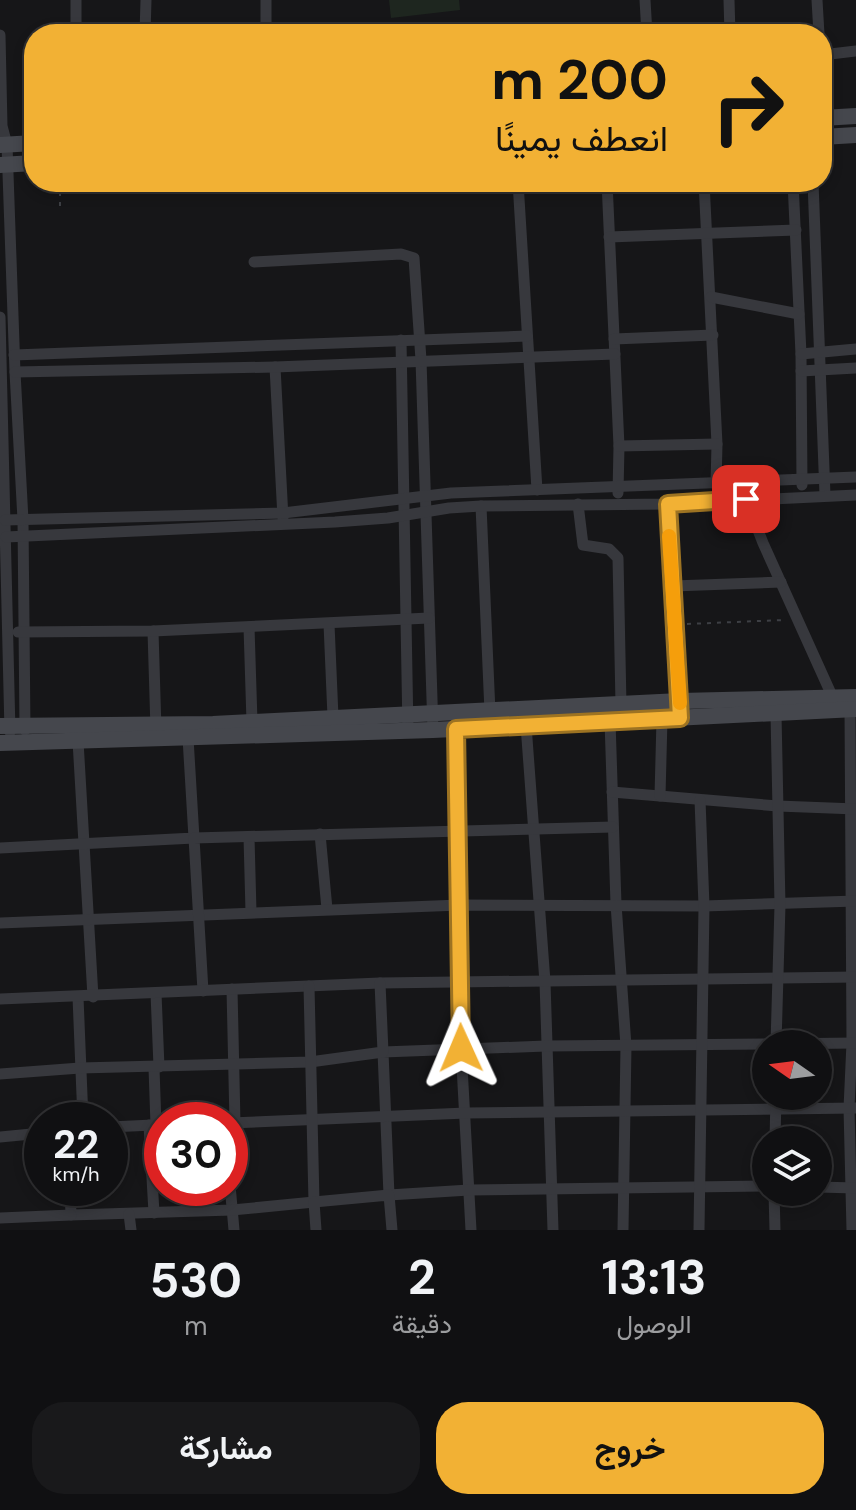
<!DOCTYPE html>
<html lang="ar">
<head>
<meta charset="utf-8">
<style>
  :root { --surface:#101012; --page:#19191b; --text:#f1f3f6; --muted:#9c9d9f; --line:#303032; --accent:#f2b134 }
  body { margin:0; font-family:"DM Sans",Vazirmatn,sans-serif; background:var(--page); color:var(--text); direction:rtl; height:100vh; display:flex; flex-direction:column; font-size:30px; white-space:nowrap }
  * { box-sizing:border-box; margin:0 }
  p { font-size:26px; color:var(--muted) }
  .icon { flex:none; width:44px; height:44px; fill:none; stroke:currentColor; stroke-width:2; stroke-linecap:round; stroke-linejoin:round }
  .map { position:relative; height:1230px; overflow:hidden; direction:ltr }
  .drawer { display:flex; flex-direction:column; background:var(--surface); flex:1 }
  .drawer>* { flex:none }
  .top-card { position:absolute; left:24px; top:24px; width:808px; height:168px; border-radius:32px; box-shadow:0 4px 12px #0003,0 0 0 2px var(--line); direction:rtl; background:#f2b134; color:#111; overflow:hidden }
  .needle { width:52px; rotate:284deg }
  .fabs { position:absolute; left:752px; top:1030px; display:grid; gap:16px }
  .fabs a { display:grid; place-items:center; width:80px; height:80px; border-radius:50%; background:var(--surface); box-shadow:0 4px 12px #0003,0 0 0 2px var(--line); font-size:40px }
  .speed { position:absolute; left:24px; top:1102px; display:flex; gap:16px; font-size:40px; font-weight:700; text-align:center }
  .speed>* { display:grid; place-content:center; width:104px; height:104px; border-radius:50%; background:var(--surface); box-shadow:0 4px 12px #0003,0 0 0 2px var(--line); line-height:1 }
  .speed small { font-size:20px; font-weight:400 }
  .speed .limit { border:12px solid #d22; background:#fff; color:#111 }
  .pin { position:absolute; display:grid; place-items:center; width:68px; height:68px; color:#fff; margin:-34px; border-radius:16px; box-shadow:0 4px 12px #0006 }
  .me { position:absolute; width:88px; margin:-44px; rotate:359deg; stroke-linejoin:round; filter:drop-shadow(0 0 6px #0008) }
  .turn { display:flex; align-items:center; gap:28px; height:168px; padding:0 32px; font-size:36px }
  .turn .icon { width:104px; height:104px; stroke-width:2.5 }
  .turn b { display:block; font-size:56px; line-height:68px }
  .eta { display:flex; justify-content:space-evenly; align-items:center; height:136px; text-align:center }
  .eta b { font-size:48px; font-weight:700; line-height:56px }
  .primary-button { display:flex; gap:16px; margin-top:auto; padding:16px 32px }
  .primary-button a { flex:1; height:92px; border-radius:32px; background:var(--accent); color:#111; font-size:32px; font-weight:700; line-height:92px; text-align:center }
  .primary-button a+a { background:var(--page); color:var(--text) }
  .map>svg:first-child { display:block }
  .green { fill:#1e261f }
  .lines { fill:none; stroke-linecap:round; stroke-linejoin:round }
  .path { stroke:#3d3f44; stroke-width:2; stroke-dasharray:4 6; stroke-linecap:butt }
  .minor { stroke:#37383d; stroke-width:11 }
  .secondary { stroke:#45474d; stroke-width:16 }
  .route-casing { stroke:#9d7322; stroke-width:20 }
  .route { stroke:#f2b134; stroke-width:14 }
  .slow { stroke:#f59e0b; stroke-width:14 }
</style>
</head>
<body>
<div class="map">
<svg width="856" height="1230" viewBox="0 0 856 1230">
  <rect width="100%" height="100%" fill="#161618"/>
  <polygon class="green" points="389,0 459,0 460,10 391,18"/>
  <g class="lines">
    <g class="path">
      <polyline points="60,182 60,208"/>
      <polyline points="687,624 784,620"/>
    </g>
    <g class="minor">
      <polyline points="76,0 76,34"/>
      <polyline points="266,0 266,34"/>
      <polyline points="645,0 647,34"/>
      <polyline points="729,0 730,34"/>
      <polyline points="817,0 819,34"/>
      <polyline points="145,34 146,0"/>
      <polyline points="0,35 2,126 7,145 15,372 23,520 25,730"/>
      <polyline points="822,55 856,51"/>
      <polyline points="518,182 537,490"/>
      <polyline points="607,182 619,446 618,493"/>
      <polyline points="704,182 717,444 716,485"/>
      <polyline points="793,182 801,354 802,485"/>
      <polyline points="813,182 825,495"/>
      <polyline points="609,237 796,230"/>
      <polyline points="254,262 401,254 414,258 421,360 433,730"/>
      <polyline points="711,297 799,314"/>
      <polyline points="0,317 10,732"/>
      <polyline points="614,339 713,335"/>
      <polyline points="401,340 408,731"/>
      <polyline points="801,354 856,349"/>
      <polyline points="14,355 527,336"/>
      <polyline points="275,367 283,518"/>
      <polyline points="801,371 856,368"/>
      <polyline points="15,372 275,367 615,354"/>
      <polyline points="619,446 717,444"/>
      <polyline points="746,499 763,543 833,698"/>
      <polyline points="578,504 583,545 609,549 618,558 621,705"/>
      <polyline points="668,504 680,706"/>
      <polyline points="481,506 490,712"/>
      <polyline points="5,520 283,513 451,493 856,477"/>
      <polyline points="6,537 335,522 388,518 449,508 481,506 668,504 856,495"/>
      <polyline points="673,586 781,582"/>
      <polyline points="329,624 333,717"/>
      <polyline points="249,627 252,722"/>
      <polyline points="153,631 156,730"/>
      <polyline points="18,632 153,631 429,618"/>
      <polyline points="850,709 852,1043 849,1108 852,1230"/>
      <polyline points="610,721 616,904 626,1046 623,1230"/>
      <polyline points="526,725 545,982 553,1230"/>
      <polyline points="456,729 461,1048 471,1230"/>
      <polyline points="78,741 93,997"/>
      <polyline points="612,792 778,806 856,809"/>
      <polyline points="660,796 662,719"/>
      <polyline points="320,834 327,909"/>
      <polyline points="249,837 251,912"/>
      <polyline points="0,848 194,838 188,738"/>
      <polyline points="0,923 460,905 704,906 856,901"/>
      <polyline points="232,989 235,1123"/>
      <polyline points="203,991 194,838 613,827"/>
      <polyline points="156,993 159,1067"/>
      <polyline points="78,997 83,1120"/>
      <polyline points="0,999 380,983 856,977"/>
      <polyline points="766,1044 546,1046 383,1052 389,1195 469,1190 766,1186"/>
      <polyline points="769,1044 856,1043"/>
      <polyline points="776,1044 780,905 776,714"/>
      <polyline points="154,1068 156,1125"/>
      <polyline points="0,1074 80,1068 310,1062 383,1052 380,983"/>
      <polyline points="230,1123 466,1113 856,1108"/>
      <polyline points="149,1125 154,1213"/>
      <polyline points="110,1127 153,1125"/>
      <polyline points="0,1137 42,1133"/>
      <polyline points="775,1140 776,1096"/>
      <polyline points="230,1185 234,1230"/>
      <polyline points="818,1187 856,1188"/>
      <polyline points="70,1188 71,1215 232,1210 314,1202 309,986"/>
      <polyline points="774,1192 775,1230"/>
      <polyline points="129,1214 131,1230"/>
      <polyline points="0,1218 71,1215"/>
      <polyline points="316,1230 314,1202 389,1195 392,1230"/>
      <polyline points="699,1230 704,906 700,800"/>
    </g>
    <g class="secondary">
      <polyline points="822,118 856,116"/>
      <polyline points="822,137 856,135"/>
      <polyline points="0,145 34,143"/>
      <polyline points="0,165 34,163"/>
      <polyline points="0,726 213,724 680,701 856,697"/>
      <polyline points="0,743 433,730 856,709"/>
    </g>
  </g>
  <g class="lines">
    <defs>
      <polyline id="route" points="461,1048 456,729 680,718 668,504 746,499"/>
    </defs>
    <use href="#route" class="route-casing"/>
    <use href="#route" class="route"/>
    <polyline class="slow" points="669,536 680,703"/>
  </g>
</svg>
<div class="fabs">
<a><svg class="needle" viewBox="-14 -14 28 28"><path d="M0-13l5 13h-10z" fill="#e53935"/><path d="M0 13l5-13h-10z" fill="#9c9d9f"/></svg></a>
<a><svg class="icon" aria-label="layers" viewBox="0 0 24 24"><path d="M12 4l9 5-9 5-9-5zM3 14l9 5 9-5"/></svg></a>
</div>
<div class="speed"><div>22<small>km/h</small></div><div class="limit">30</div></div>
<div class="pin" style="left:746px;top:499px;background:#d93025"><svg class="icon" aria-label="arrive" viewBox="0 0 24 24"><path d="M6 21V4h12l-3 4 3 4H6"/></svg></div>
<svg class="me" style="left:461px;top:1048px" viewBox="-20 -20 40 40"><path d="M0-17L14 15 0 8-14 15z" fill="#f2b134" stroke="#fff" stroke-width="4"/></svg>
<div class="top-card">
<div class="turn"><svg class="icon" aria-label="right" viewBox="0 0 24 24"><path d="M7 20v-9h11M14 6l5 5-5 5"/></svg><div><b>200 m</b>انعطف يمينًا</div></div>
</div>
</div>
<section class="drawer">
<div class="eta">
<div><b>13:13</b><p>الوصول</p></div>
<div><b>2</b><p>دقيقة</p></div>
<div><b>530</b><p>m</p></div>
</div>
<div class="primary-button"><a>خروج</a><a>مشاركة</a></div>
</section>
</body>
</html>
